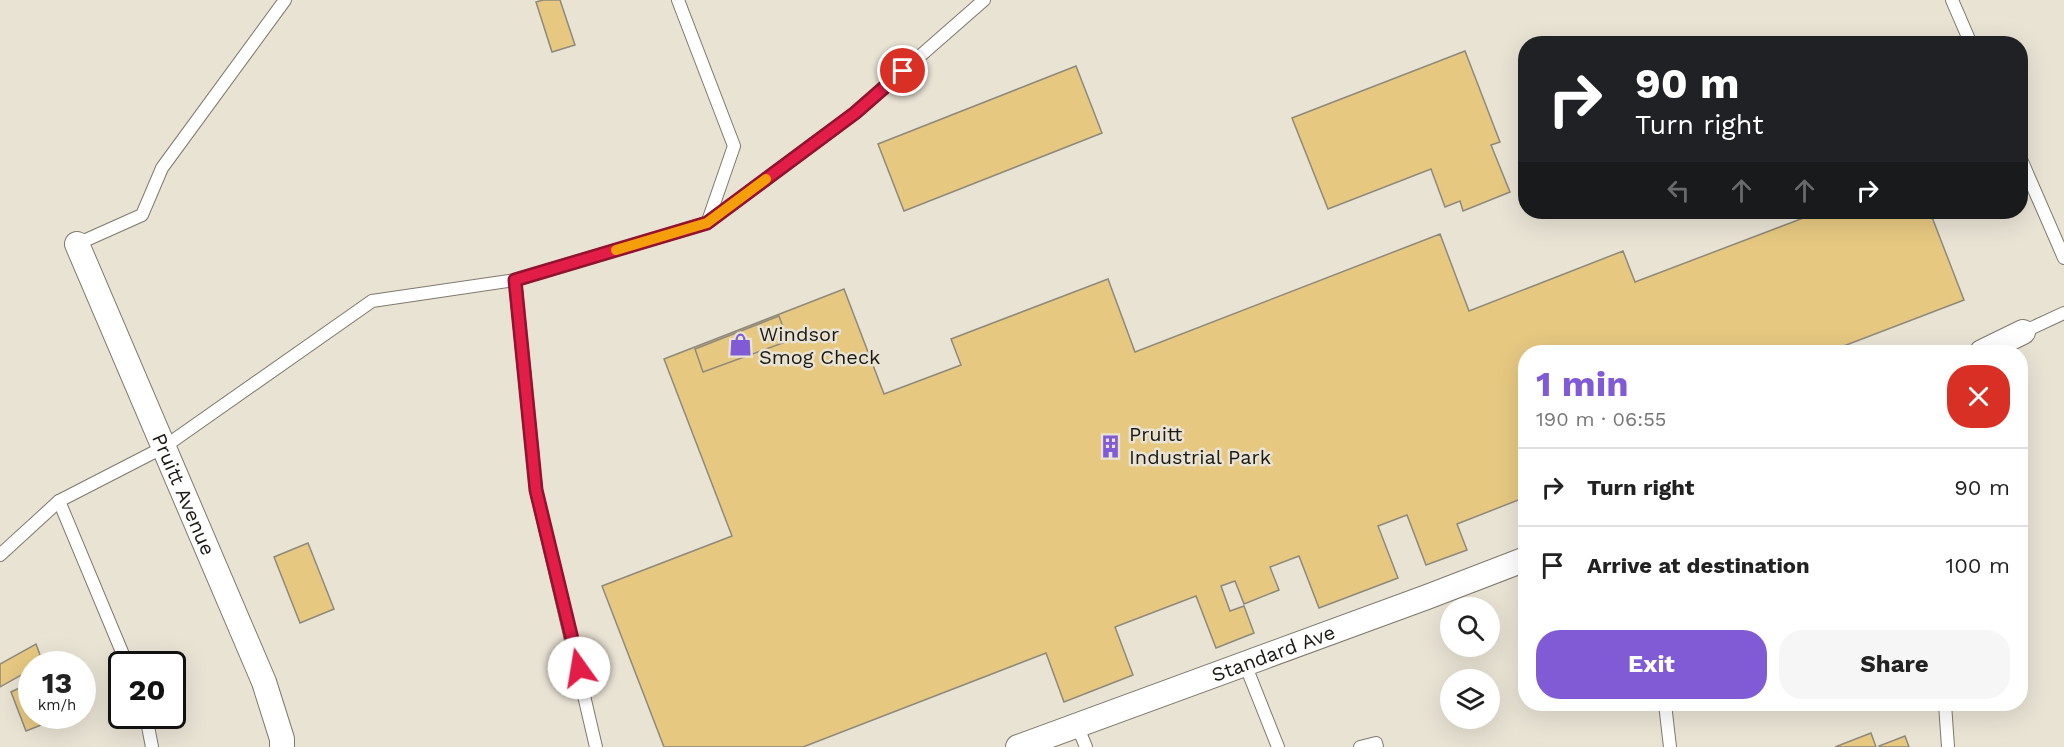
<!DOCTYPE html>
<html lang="en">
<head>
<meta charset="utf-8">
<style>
  :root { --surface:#fff; --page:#f6f6f6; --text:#222; --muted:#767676; --line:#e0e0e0; --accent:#815bd5 }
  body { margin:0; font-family:"Work Sans",sans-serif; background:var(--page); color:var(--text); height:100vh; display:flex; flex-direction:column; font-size:22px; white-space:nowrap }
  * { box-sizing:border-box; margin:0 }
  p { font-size:20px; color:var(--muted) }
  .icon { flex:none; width:33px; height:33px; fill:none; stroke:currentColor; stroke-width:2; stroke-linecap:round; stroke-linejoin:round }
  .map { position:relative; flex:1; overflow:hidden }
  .sheet { position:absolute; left:1518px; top:345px; width:510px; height:366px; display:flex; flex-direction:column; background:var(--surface); border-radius:24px; box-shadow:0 6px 24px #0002 }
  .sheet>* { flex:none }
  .hud { position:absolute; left:1518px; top:36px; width:510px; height:183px; border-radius:24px; box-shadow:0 6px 24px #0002; background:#202124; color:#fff; overflow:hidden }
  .fabs { position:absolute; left:1440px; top:597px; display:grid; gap:12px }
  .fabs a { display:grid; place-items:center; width:60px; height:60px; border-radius:50%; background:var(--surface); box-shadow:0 6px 24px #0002; font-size:30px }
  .speed { position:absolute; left:18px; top:651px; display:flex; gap:12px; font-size:30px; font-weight:700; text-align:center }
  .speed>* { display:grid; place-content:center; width:78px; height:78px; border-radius:50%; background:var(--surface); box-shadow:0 6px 24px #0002; line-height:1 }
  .speed small { font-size:15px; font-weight:400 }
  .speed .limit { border:3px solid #111; border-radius:9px; background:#fff; color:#111 }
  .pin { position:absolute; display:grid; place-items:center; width:51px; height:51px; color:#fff; margin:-26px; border:3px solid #fff; border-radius:50%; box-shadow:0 2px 6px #0007 }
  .me { position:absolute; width:66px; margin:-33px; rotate:347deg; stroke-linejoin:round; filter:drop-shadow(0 0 4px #0008) }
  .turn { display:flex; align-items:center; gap:21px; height:126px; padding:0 18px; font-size:27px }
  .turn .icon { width:78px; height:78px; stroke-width:2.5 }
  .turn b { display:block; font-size:42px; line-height:51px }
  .lanes { display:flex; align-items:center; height:57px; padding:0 18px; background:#0003; justify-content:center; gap:30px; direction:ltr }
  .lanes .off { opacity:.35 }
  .round { display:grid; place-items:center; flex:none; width:63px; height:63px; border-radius:24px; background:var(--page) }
  .head { display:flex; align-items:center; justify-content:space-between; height:102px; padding:0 18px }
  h1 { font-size:36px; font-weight:700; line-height:45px; color:var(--accent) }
  .cta { display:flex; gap:12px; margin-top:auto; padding:12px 18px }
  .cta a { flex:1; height:69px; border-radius:24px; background:var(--accent); color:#fff; font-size:24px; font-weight:700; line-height:69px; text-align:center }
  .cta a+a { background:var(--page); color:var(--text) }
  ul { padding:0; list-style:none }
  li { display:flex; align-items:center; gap:18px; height:78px; padding:0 18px; border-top:2px solid var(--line) }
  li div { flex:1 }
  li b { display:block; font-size:22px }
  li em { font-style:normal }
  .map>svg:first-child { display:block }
  .building { fill:#e6c881; stroke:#8f897c; stroke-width:1.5 }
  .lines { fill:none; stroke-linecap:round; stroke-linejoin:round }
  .service-casing { stroke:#7f796d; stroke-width:14 }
  .minor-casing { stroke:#7f796d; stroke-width:26 }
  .service { stroke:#fff; stroke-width:12 }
  .minor { stroke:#fff; stroke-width:24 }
  .route-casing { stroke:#92132f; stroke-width:15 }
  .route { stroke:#e11d48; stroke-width:10 }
  .slow { stroke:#f59e0b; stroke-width:10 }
  .labels { text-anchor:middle; stroke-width:5; stroke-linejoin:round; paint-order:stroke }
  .poi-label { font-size:20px; fill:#1c1914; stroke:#e9e3d4; text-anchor:start }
  .street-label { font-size:20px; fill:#1c1914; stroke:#e9e3d4 }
</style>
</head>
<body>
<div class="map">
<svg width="2064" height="747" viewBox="0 0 2064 747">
  <rect width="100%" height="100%" fill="#e9e3d4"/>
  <g class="building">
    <polygon points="543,0 560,0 575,45 552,52 536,2"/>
    <polygon points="1465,51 1500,142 1491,145 1510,192 1463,211 1460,201 1445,207 1431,169 1328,209 1292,118"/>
    <polygon points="1076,66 1102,133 904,211 878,144"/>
    <polygon points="1819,212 1930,212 1964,300 1828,352 1526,352 1526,497 1457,524 1467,550 1426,565 1407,515 1378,526 1398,578 1319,608 1299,556 1270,567 1279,590 1244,604 1235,581 1221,586 1230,611 1244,606 1254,633 1216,648 1196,596 1115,627 1133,675 1064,702 1046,653 803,747 664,747 602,586 732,536 664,359 844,289 884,394 961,365 951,339 1108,279 1135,352 1440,234 1469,311 1623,251 1635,282"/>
    <polygon points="779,316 788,341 703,372 695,349"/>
    <polygon points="308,543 334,609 300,623 274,557"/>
    <polygon points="36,644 43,663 32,664 32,669 0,687 0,664"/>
    <polygon points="32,682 32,716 64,716 26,731 11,692"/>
    <polygon points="1871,733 1876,747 1835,747"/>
    <polygon points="1905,736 1909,747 1880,747 1879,746"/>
  </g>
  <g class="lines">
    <defs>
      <g id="service">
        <polyline points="678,0 734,146 708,221"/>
        <polyline points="1952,0 1971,44"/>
        <polyline points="2020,157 2064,258"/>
        <polyline points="77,244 142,215 162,168 285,0"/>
        <polyline points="2023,332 2064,313"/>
        <polyline points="59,501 127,664"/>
        <polyline points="0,555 59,501 164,447 372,301 515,280"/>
        <polyline points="1245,664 1278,747"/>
        <polyline points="1665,704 1670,747"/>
        <polyline points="1945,704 1948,747"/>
        <polyline points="146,716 152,747"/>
        <polyline points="1077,725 1086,747"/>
        <polyline points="596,747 536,490 515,280 707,223 855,113 984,0"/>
        <polyline points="1360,747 1376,743 1377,747"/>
      </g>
      <g id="minor">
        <path id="s1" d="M77,244L264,682L282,739V747"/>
        <polyline points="1982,352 2023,332"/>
        <path id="s2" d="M1018,747L1427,597L1526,559"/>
      </g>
    </defs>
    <use href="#service" class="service-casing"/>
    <use href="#minor" class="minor-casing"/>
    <use href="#service" class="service"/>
    <use href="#minor" class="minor"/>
  </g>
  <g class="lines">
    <defs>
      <polyline id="route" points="579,668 536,490 515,280 707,223 855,113 903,71"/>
    </defs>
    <use href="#route" class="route-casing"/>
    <use href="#route" class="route"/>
    <polyline class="slow" points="616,250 707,223 766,179"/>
  </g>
  <defs>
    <symbol id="shop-bare" viewBox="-9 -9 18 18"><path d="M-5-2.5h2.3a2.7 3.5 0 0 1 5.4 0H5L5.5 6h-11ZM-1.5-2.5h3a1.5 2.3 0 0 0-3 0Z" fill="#815bd5" stroke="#e9e3d4" stroke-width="2.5" paint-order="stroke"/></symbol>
    <symbol id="building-bare" viewBox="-9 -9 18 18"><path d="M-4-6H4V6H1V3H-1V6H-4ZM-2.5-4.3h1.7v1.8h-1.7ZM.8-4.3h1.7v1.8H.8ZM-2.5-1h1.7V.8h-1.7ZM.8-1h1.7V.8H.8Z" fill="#815bd5" stroke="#e9e3d4" stroke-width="2.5" paint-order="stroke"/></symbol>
  </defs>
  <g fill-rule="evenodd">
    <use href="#shop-bare" x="724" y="328" width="33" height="33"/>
    <use href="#building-bare" x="1094" y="430" width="33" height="33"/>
  </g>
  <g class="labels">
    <g class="poi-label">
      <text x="759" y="341">Windsor<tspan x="759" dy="23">Smog Check</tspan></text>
      <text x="1129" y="441">Pruitt<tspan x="1129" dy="23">Industrial Park</tspan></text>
    </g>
    <g class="street-label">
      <text dy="7" stroke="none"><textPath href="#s1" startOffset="272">Pruitt Avenue</textPath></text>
      <text dy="7" stroke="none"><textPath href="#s2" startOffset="272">Standard Ave</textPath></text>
    </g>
  </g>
</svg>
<div class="fabs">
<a><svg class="icon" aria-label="search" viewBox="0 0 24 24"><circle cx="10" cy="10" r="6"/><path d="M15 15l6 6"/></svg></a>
<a><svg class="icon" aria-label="layers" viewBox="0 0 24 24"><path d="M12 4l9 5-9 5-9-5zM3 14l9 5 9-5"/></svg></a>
</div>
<div class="speed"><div>13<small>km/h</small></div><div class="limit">20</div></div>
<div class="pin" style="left:903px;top:71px;background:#d93025"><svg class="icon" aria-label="arrive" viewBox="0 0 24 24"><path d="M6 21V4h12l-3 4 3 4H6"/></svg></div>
<svg class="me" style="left:579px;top:668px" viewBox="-20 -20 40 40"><circle r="19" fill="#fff"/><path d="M0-13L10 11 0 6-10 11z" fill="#e11d48"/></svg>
<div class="hud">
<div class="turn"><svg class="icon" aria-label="right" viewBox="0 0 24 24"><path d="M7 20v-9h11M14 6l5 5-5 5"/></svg><div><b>90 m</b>Turn right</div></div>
<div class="lanes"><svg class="icon off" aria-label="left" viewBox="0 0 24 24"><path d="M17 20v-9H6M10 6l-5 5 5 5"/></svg><svg class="icon off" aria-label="ahead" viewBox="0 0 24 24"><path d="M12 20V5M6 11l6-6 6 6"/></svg><svg class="icon off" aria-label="ahead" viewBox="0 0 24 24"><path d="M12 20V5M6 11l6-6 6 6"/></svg><svg class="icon" aria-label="right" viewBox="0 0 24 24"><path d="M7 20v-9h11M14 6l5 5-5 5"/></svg></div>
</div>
<section class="sheet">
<div class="head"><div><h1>1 min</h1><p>190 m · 06:55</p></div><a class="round" style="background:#d93025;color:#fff"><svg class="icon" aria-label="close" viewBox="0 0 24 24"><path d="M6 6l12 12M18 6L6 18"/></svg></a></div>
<ul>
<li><svg class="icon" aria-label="right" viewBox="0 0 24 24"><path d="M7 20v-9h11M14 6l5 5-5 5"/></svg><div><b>Turn right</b></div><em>90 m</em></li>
<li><svg class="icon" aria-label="arrive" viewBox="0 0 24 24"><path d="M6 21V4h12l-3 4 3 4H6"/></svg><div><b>Arrive at destination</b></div><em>100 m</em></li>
</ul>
<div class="cta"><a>Exit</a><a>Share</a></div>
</section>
</div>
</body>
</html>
